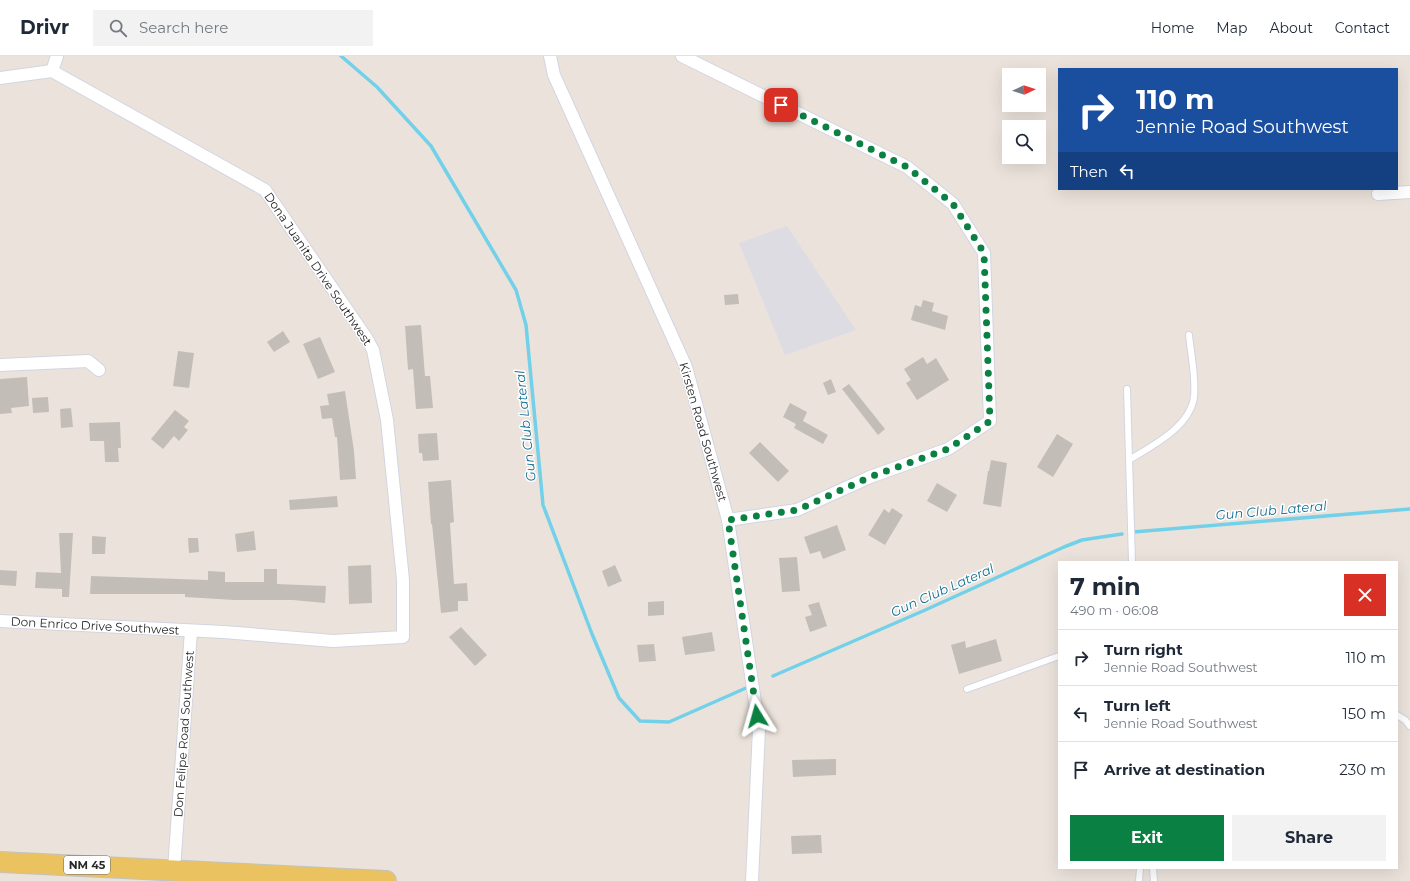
<!DOCTYPE html>
<html lang="en">
<head>
<meta charset="utf-8">
<style>
  :root { --surface:#fff; --page:#f2f2f3; --text:#1f2937; --muted:#747a83; --line:#e0e1e3; --accent:#0b8043 }
  body { margin:0; font-family:Montserrat,sans-serif; background:var(--page); color:var(--text); height:100vh; display:flex; flex-direction:column; font-size:15px; white-space:nowrap }
  * { box-sizing:border-box; margin:0 }
  p { font-size:13px; color:var(--muted) }
  .icon { flex:none; width:22px; height:22px; fill:none; stroke:currentColor; stroke-width:2; stroke-linecap:round; stroke-linejoin:round }
  .map { position:relative; flex:1; overflow:hidden }
  .drawer { position:absolute; left:1058px; top:505px; width:340px; height:308px; display:flex; flex-direction:column; background:var(--surface); border-radius:0px; box-shadow:0 4px 16px #0002 }
  .drawer>* { flex:none }
  .guide { position:absolute; left:1058px; top:12px; width:340px; height:122px; border-radius:0px; box-shadow:0 4px 16px #0002; background:#1a4fa0; color:#fff; overflow:hidden }
  .needle { width:26px; rotate:86deg }
  .buttons { position:absolute; left:1002px; top:12px; display:grid; gap:8px }
  .buttons a { display:grid; place-items:center; width:44px; height:44px; border-radius:0px; background:var(--surface); box-shadow:0 4px 16px #0002; font-size:20px }
  .pin { position:absolute; display:grid; place-items:center; width:34px; height:34px; color:#fff; margin:-17px; border-radius:8px; box-shadow:0 2px 6px #0006 }
  .me { position:absolute; width:44px; margin:-22px; rotate:352deg; stroke-linejoin:round; filter:drop-shadow(0 0 3px #0008) }
  .turn { display:flex; align-items:center; gap:14px; height:84px; padding:0 12px; font-size:18px }
  .turn .icon { width:52px; height:52px; stroke-width:2.5 }
  .turn b { display:block; font-size:28px; line-height:34px }
  .then { display:flex; align-items:center; height:38px; padding:0 12px; background:#0003; gap:8px; font-size:15px }
  .round { display:grid; place-items:center; flex:none; width:42px; height:42px; border-radius:0px; background:var(--page) }
  .headline { display:flex; align-items:center; justify-content:space-between; height:68px; padding:0 12px }
  h1 { font-size:24px; font-weight:700; line-height:30px }
  .action { display:flex; gap:8px; margin-top:auto; padding:8px 12px }
  .action a { flex:1; height:46px; border-radius:0px; background:var(--accent); color:#fff; font-size:16px; font-weight:700; line-height:46px; text-align:center }
  .action a+a { background:var(--page); color:var(--text) }
  ul { padding:0; list-style:none }
  li { display:flex; align-items:center; gap:12px; height:56px; padding:0 12px; border-top:1px solid var(--line) }
  li div { flex:1 }
  li b { display:block; font-size:15px }
  li em { font-style:normal }
  header { display:flex; align-items:center; gap:24px; box-sizing:border-box; height:56px; padding:0 20px; background:var(--surface); border-bottom:1px solid var(--line) }
  header strong { font-size:19px }
  nav { display:flex; gap:22px; margin-inline-start:auto; font-size:14px }
  .search { width:280px; height:36px; background:var(--page); display:flex; align-items:center; gap:10px; box-sizing:border-box; padding:0 14px; border-radius:0px; color:var(--muted); font-size:15px }
  .map>svg:first-child { display:block }
  .industrial { fill:#dddce3 }
  .lines { fill:none; stroke-linecap:round; stroke-linejoin:round }
  .stream { stroke:#72d1e9; stroke-width:3.5 }
  .building { fill:#c3bdb8 }
  .lane-casing { stroke:#d1d5e1; stroke-width:8 }
  .street-casing { stroke:#d1d5e1; stroke-width:14 }
  .primary-casing { stroke:#c3c3c3; stroke-width:22 }
  .lane { stroke:#fff; stroke-width:6 }
  .street { stroke:#fff; stroke-width:12 }
  .primary { stroke:#ebc260; stroke-width:20 }
  .route { stroke:#0b8043; stroke-width:7; stroke-dasharray:0 12.6 }
  .labels { text-anchor:middle; stroke-width:3; stroke-linejoin:round; paint-order:stroke }
  .shield { fill:#fff; stroke:#696969; stroke-width:1 }
  .shield-label { font-size:11px; font-weight:bold; fill:#292929 }
  .street-label { font-size:12px; fill:#292929; stroke:#fff }
  .water-label { font-size:13px; font-style:italic; fill:#126f94; stroke:#fff }
</style>
</head>
<body>
<header>
<strong>Drivr</strong>
<div class="search"><svg class="icon" aria-label="search" viewBox="0 0 24 24"><circle cx="10" cy="10" r="6"/><path d="M15 15l6 6"/></svg>Search here</div>
<nav><a>Home</a><a>Map</a><a>About</a><a>Contact</a></nav>
</header>
<div class="map">
<svg width="1410" height="825" viewBox="0 0 1410 825">
  <rect width="100%" height="100%" fill="#ebe3db"/>
  <polygon class="industrial" points="787,170 856,274 785,299 739,187"/>
  <g class="lines">
    <g class="stream">
      <polyline points="341,0 377,31 431,90 516,234 526,269 543,449 592,578 619,642 640,665 669,666 746,632"/>
      <polyline points="1133,476 1410,453"/>
      <polyline points="773,620 923,555 1064,491 1082,484 1122,478"/>
    </g>
  </g>
  <g class="building">
    <polygon points="738,238 739,248 725,249 724,239"/>
    <polygon points="923,244 934,247 932,255 948,260 945,274 911,264 915,249 921,251"/>
    <polygon points="421,269 425,320 430,320 433,352 416,353 413,313 408,314 405,270"/>
    <polygon points="283,275 290,286 274,296 267,286"/>
    <polygon points="320,281 335,316 318,323 303,288"/>
    <polygon points="178,295 194,297 189,332 173,330"/>
    <polygon points="923,301 927,308 936,302 949,324 917,344 906,327 911,324 904,313"/>
    <polygon points="27,321 29,350 11,352 12,357 0,358 0,323"/>
    <polygon points="831,323 836,336 828,339 823,327"/>
    <polygon points="849,328 885,373 878,379 842,333"/>
    <polygon points="345,335 354,395 356,423 340,424 337,381 335,381 332,362 322,363 320,350 329,349 327,338"/>
    <polygon points="48,341 49,356 33,357 32,342"/>
    <polygon points="790,347 807,356 803,365 828,379 823,388 794,372 796,368 783,361"/>
    <polygon points="71,352 73,371 61,372 60,353"/>
    <polygon points="175,354 189,365 184,371 188,374 179,385 174,380 163,393 151,383"/>
    <polygon points="120,366 121,392 118,392 119,406 105,406 104,385 90,385 89,367"/>
    <polygon points="437,377 439,404 423,405 422,397 419,397 418,378"/>
    <polygon points="1057,378 1073,388 1053,421 1037,411"/>
    <polygon points="760,386 789,415 778,426 749,397"/>
    <polygon points="991,404 1007,407 1001,451 983,448 988,415 989,415"/>
    <polygon points="451,424 454,466 450,467 454,528 467,527 468,545 458,545 458,555 441,557 432,468 431,468 428,426"/>
    <polygon points="937,427 957,439 947,456 927,445"/>
    <polygon points="337,440 338,451 290,454 289,444"/>
    <polygon points="892,452 903,459 885,489 868,479 884,453 889,457"/>
    <polygon points="837,469 846,494 823,503 820,495 810,498 804,481"/>
    <polygon points="254,475 256,494 237,496 235,478"/>
    <polygon points="59,477 73,477 69,541 62,541 62,533 35,532 36,516 61,517"/>
    <polygon points="92,480 106,481 105,498 92,498"/>
    <polygon points="188,482 198,482 199,496 189,497"/>
    <polygon points="797,501 800,535 782,536 779,502"/>
    <polygon points="371,509 372,547 349,548 348,510"/>
    <polygon points="615,509 622,525 608,531 602,515"/>
    <polygon points="264,513 277,513 277,528 326,530 325,547 293,544 234,544 185,541 185,538 90,538 91,520 208,524 208,515 225,516 225,526 264,526"/>
    <polygon points="0,514 17,515 16,530 0,529"/>
    <polygon points="664,545 664,559 648,560 648,546"/>
    <polygon points="819,546 827,570 810,576 805,561 812,559 808,549"/>
    <polygon points="461,571 487,599 475,610 449,581"/>
    <polygon points="712,576 715,595 685,599 682,581"/>
    <polygon points="996,583 1002,605 959,618 951,589 965,585 966,592"/>
    <polygon points="654,588 656,605 639,606 637,589"/>
    <polygon points="836,703 836,719 793,721 792,704"/>
    <polygon points="821,779 822,797 792,798 791,780"/>
  </g>
  <g class="lines">
    <defs>
      <g id="lane">
        <polyline points="1127,333 1132,506"/>
        <path d="M1129,404C1152,390 1190,371 1194,341C1196,321 1191,299 1189,279"/>
        <polyline points="967,633 1059,600"/>
        <polyline points="1397,659 1405,664 1410,670"/>
        <polyline points="1153,812 1154,825"/>
        <polyline points="1139,825 1140,812"/>
      </g>
      <g id="street">
        <polyline points="550,0 554,19 686,311 728,464 759,673 752,825"/>
        <polyline points="682,0 907,111 953,148 984,197 990,365 948,393 870,421 797,454 728,464"/>
        <polyline points="52,15 57,0"/>
        <polyline points="0,22 52,15"/>
        <polyline points="1378,138 1410,136"/>
        <polyline points="0,309 88,305 99,314"/>
        <polyline points="0,565 224,576 333,585 403,581 403,524 387,364 373,294 367,283 265,134 52,15"/>
        <polyline points="174,813 191,575"/>
      </g>
      <polyline id="primary" points="0,806 386,825"/>
    </defs>
    <use href="#lane" class="lane-casing"/>
    <use href="#street" class="street-casing"/>
    <use href="#primary" class="primary-casing"/>
    <use href="#lane" class="lane"/>
    <use href="#street" class="street"/>
    <use href="#primary" class="primary"/>
  </g>
  <g class="lines">
    <polyline class="route" points="757,660 728,464 797,454 870,421 948,393 990,365 984,197 953,148 907,111 781,49"/>
  </g>
  <g class="labels">
    <rect class="shield" x="64" y="800" width="46" height="18" rx="3"/>
    <g class="shield-label">
      <text x="87" y="813">NM 45</text>
    </g>
    <g class="street-label">
      <text transform="translate(318 213) rotate(56)" y="4">Dona Juanita Drive Southwest</text>
      <text transform="translate(703 376) rotate(74)" y="4">Kirsten Road Southwest</text>
      <text transform="translate(95 570) rotate(3)" y="4">Don Enrico Drive Southwest</text>
      <text transform="translate(184 678) rotate(-86)" y="4">Don Felipe Road Southwest</text>
    </g>
    <g class="water-label">
      <text transform="translate(525 370) rotate(-96)" y="5">Gun Club Lateral</text>
      <text transform="translate(1271 454) rotate(-5)" y="5">Gun Club Lateral</text>
      <text transform="translate(942 534) rotate(-24)" y="5">Gun Club Lateral</text>
    </g>
  </g>
</svg>
<div class="buttons">
<a><svg class="needle" viewBox="-14 -14 28 28"><path d="M0-13l5 13h-10z" fill="#e53935"/><path d="M0 13l5-13h-10z" fill="#747a83"/></svg></a>
<a><svg class="icon" aria-label="search" viewBox="0 0 24 24"><circle cx="10" cy="10" r="6"/><path d="M15 15l6 6"/></svg></a>
</div>
<div class="pin" style="left:781px;top:49px;background:#d93025"><svg class="icon" aria-label="arrive" viewBox="0 0 24 24"><path d="M6 21V4h12l-3 4 3 4H6"/></svg></div>
<svg class="me" style="left:757px;top:660px" viewBox="-20 -20 40 40"><path d="M0-17L14 15 0 8-14 15z" fill="#0b8043" stroke="#fff" stroke-width="4"/></svg>
<div class="guide">
<div class="turn"><svg class="icon" aria-label="right" viewBox="0 0 24 24"><path d="M7 20v-9h11M14 6l5 5-5 5"/></svg><div><b>110 m</b>Jennie Road Southwest</div></div>
<div class="then">Then<svg class="icon" aria-label="left" viewBox="0 0 24 24"><path d="M17 20v-9H6M10 6l-5 5 5 5"/></svg></div>
</div>
<section class="drawer">
<div class="headline"><div><h1>7 min</h1><p>490 m · 06:08</p></div><a class="round" style="background:#d93025;color:#fff"><svg class="icon" aria-label="close" viewBox="0 0 24 24"><path d="M6 6l12 12M18 6L6 18"/></svg></a></div>
<ul>
<li><svg class="icon" aria-label="right" viewBox="0 0 24 24"><path d="M7 20v-9h11M14 6l5 5-5 5"/></svg><div><b>Turn right</b><p>Jennie Road Southwest</p></div><em>110 m</em></li>
<li><svg class="icon" aria-label="left" viewBox="0 0 24 24"><path d="M17 20v-9H6M10 6l-5 5 5 5"/></svg><div><b>Turn left</b><p>Jennie Road Southwest</p></div><em>150 m</em></li>
<li><svg class="icon" aria-label="arrive" viewBox="0 0 24 24"><path d="M6 21V4h12l-3 4 3 4H6"/></svg><div><b>Arrive at destination</b></div><em>230 m</em></li>
</ul>
<div class="action"><a>Exit</a><a>Share</a></div>
</section>
</div>
</body>
</html>
